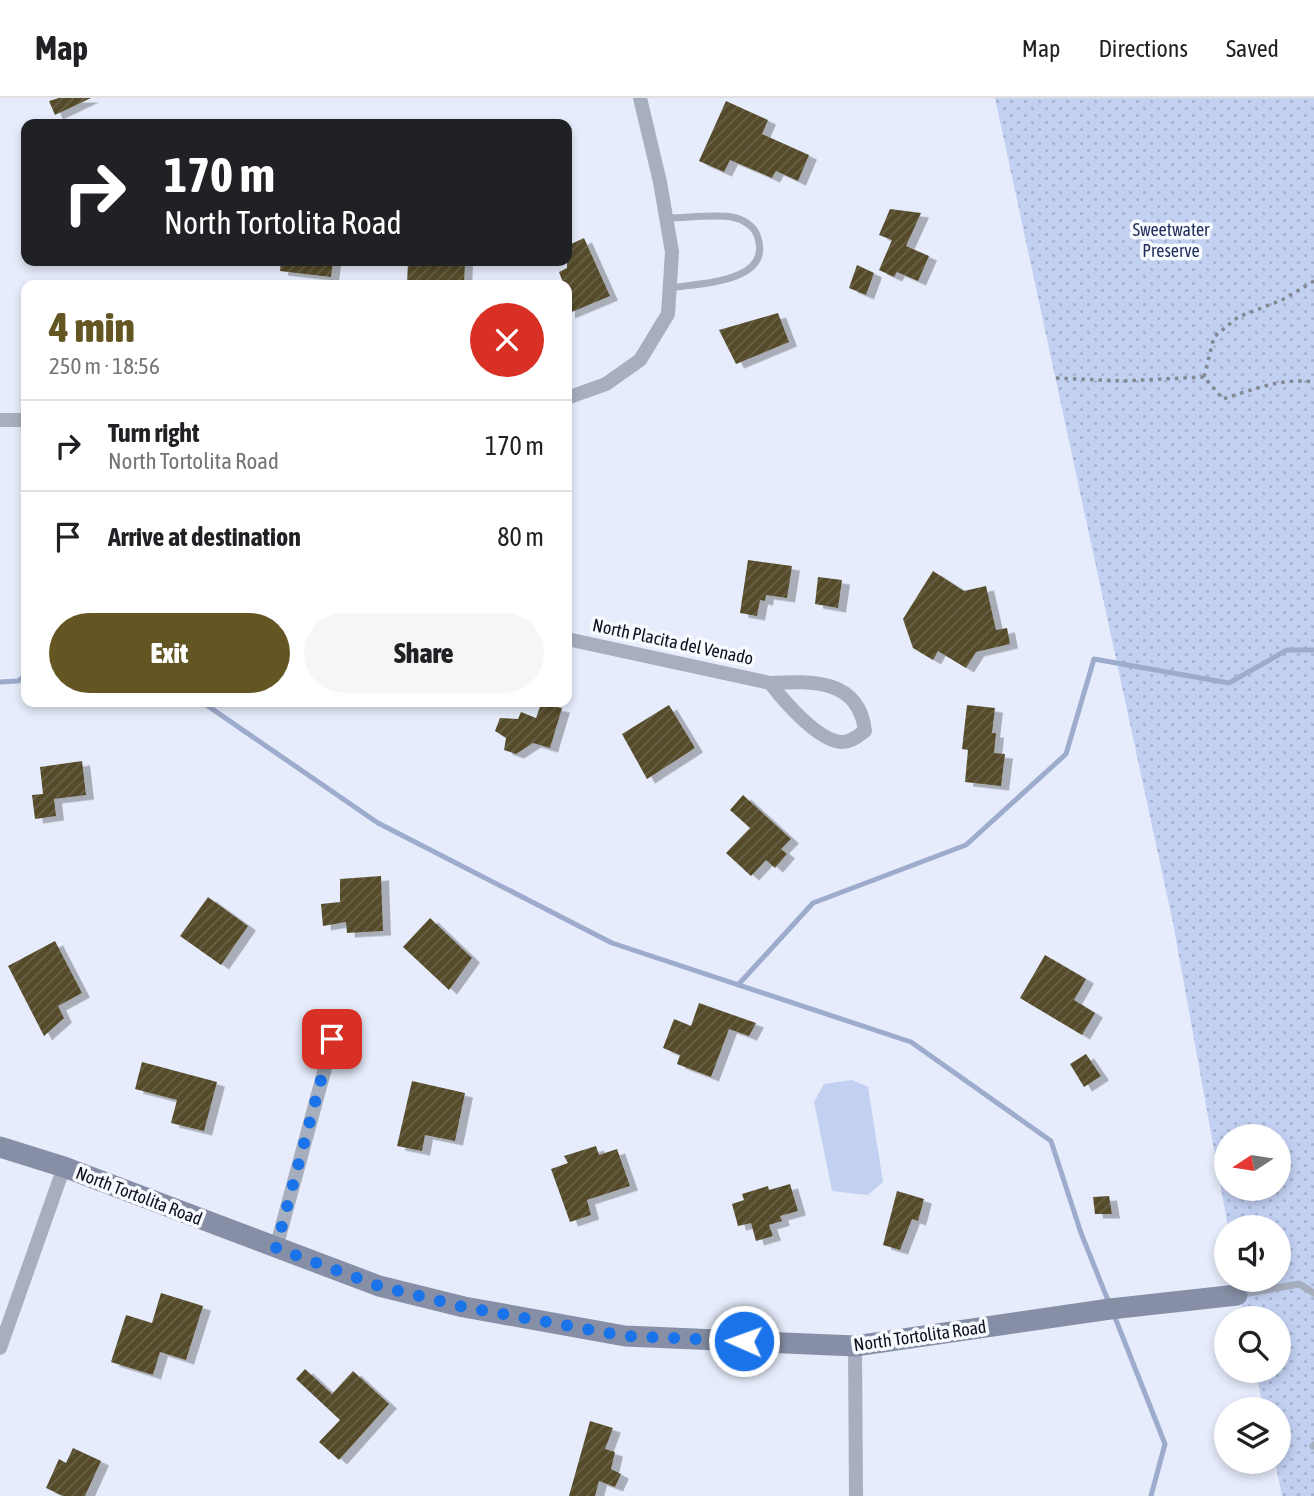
<!DOCTYPE html>
<html lang="en">
<head>
<meta charset="utf-8">
<style>
  :root { --surface:#fff; --page:#f6f6f6; --text:#202124; --muted:#757577; --line:#e0e0e0; --accent:#635623 }
  body { margin:0; font-family:"Asap Condensed",sans-serif; background:var(--page); color:var(--text); height:100vh; display:flex; flex-direction:column; font-size:26px; white-space:nowrap }
  * { box-sizing:border-box; margin:0 }
  p { font-size:23px; color:var(--muted) }
  .icon { flex:none; width:38px; height:38px; fill:none; stroke:currentColor; stroke-width:2; stroke-linecap:round; stroke-linejoin:round }
  .map { position:relative; flex:1; overflow:hidden }
  .drawer { position:absolute; left:21px; top:182px; width:551px; height:427px; display:flex; flex-direction:column; background:var(--surface); border-radius:14px; box-shadow:0 4px 10px #0003 }
  .drawer>* { flex:none }
  .guide { position:absolute; left:21px; top:21px; width:551px; height:147px; border-radius:14px; box-shadow:0 4px 10px #0003; background:#202124; color:#fff; overflow:hidden }
  .needle { width:46px; rotate:258deg }
  .fabs { position:absolute; left:1214px; top:1026px; display:grid; gap:14px }
  .fabs a { display:grid; place-items:center; width:77px; height:77px; border-radius:50%; background:var(--surface); box-shadow:0 4px 10px #0003; font-size:35px }
  .pin { position:absolute; display:grid; place-items:center; width:60px; height:60px; color:#fff; margin:-30px; border-radius:14px; box-shadow:0 4px 10px #0006 }
  .me { position:absolute; width:77px; margin:-38px; rotate:272deg; stroke-linejoin:round; filter:drop-shadow(0 0 5px #0008) }
  .turn { display:flex; align-items:center; gap:24px; height:147px; padding:0 28px; font-size:32px }
  .turn .icon { width:91px; height:91px; stroke-width:2.5 }
  .turn b { display:block; font-size:49px; line-height:60px }
  .round { display:grid; place-items:center; flex:none; width:74px; height:74px; border-radius:37px; background:var(--page) }
  .headline { display:flex; align-items:center; justify-content:space-between; height:119px; padding:0 28px }
  h1 { font-size:42px; font-weight:800; line-height:52px; color:var(--accent) }
  .action { display:flex; gap:14px; margin-top:auto; padding:14px 28px }
  .action a { flex:1; height:80px; border-radius:42px; background:var(--accent); color:#fff; font-size:28px; font-weight:800; line-height:80px; text-align:center }
  .action a+a { background:var(--page); color:var(--text) }
  ul { padding:0; list-style:none }
  li { display:flex; align-items:center; gap:21px; height:91px; padding:0 28px; border-top:2px solid var(--line) }
  li div { flex:1 }
  li b { display:block; font-size:26px }
  li em { font-style:normal }
  header { display:flex; align-items:center; gap:42px; box-sizing:border-box; height:98px; padding:0 35px; background:var(--surface); border-bottom:2px solid var(--line) }
  header strong { font-size:33px }
  nav { display:flex; gap:38px; margin-inline-start:auto; font-size:24px }
  .map>svg:first-child { display:block }
  .grass { fill:#c2d0f2 }
  .park { fill:url(#park-dots); fill-rule:evenodd }
  .lines { fill:none; stroke-linecap:round; stroke-linejoin:round }
  .stream { stroke:#9dabcc; stroke-width:5 }
  .building { fill:url(#building-hatch); filter:url(#shadow) }
  .path { stroke:#848894; stroke-width:3.5; stroke-dasharray:3.5 5; stroke-linecap:butt }
  .lane { stroke:#a7aebd; stroke-width:7 }
  .street { stroke:#a7aebd; stroke-width:14 }
  .secondary { stroke:#868fa5; stroke-width:21 }
  .route { stroke:#1a73e8; stroke-width:12; stroke-dasharray:0 21.6 }
  .labels { text-anchor:middle; stroke-width:7; stroke-linejoin:round; paint-order:stroke }
  .park-label { font-size:18px; fill:#1f2e5a; stroke:#f7fafe }
  .street-label { font-size:18px; fill:#0f121a; stroke:#f7fafe }
</style>
</head>
<body>
<header>
<strong>Map</strong>
<nav><a>Map</a><a>Directions</a><a>Saved</a></nav>
</header>
<div class="map">
<svg width="1314" height="1398" viewBox="0 0 1314 1398">
  <defs>
    <pattern id="park-dots" width="8" height="8" patternUnits="userSpaceOnUse" patternTransform="scale(1.75)"><rect width="8" height="8" fill="#c2d0f2"/><path d="M2 2h.1M6 6h.1" fill="none" stroke="#a6b2cf" stroke-width="1.8" stroke-linecap="round"/></pattern>
    <pattern id="building-hatch" width="6" height="6" patternUnits="userSpaceOnUse" patternTransform="scale(1.75)"><rect width="6" height="6" fill="#554c2b"/><path d="M-1 1l2-2M0 6l6-6M5 7l2-2" fill="none" stroke="#696248"/></pattern>
    <filter id="shadow"><feDropShadow dx="8" dy="4.5" stdDeviation="0" flood-color="#0004"/></filter>
  </defs>
  <rect width="100%" height="100%" fill="#e6ecfb"/>
  <polygon class="grass" points="852,982 868,989 883,1084 868,1097 832,1093 814,1004 824,986"/>
  <path class="park" d="M995,0H1314V1398H1282L1275,1363H1279V1311H1264L1255,1272H1279V1220H1244L1237,1181H1279V1129H1228L1173,825ZM1227,1038H1279V1090H1227Z"/>
  <g class="lines">
    <g class="stream">
      <polyline points="0,584 18,583 26,577"/>
      <polyline points="202,604 378,725 612,845 911,944 1051,1043 1081,1135 1109,1205"/>
      <polyline points="738,887 813,805 966,747 1066,656 1094,561 1229,585 1287,552 1314,552"/>
      <polyline points="1114,1217 1165,1346 1151,1398"/>
    </g>
  </g>
  <g class="building">
    <polygon points="59,0 91,0 55,17 49,3"/>
    <polygon points="726,3 768,22 762,36 809,57 798,83 776,73 772,80 730,62 724,74 699,63"/>
    <polygon points="890,111 921,115 906,148 929,158 918,183 897,174 894,179 879,172 892,142 879,137"/>
    <polygon points="584,140 610,198 567,216 567,187 564,187 559,174 567,170 567,148"/>
    <polygon points="281,163 333,163 331,179 280,173"/>
    <polygon points="408,163 465,163 464,187 407,187"/>
    <polygon points="857,167 874,175 866,197 849,190"/>
    <polygon points="778,215 789,244 736,266 719,232"/>
    <polygon points="748,462 792,468 787,500 766,497 765,503 760,502 757,518 740,515"/>
    <polygon points="933,473 964,493 986,488 996,532 1007,530 1010,546 976,554 966,570 938,553 933,562 913,550 903,521"/>
    <polygon points="818,479 842,482 838,510 815,506"/>
    <polygon points="541,606 562,610 550,650 533,645 516,656 504,652 506,640 495,633 500,620 518,621 521,614 536,620"/>
    <polygon points="669,607 695,650 647,681 622,636"/>
    <polygon points="967,607 995,610 992,635 996,635 994,655 1005,656 1001,688 965,684 968,652 962,651"/>
    <polygon points="82,663 86,697 54,701 56,718 35,721 32,697 43,696 40,669"/>
    <polygon points="743,697 791,741 781,751 787,756 775,770 766,762 751,778 726,755 750,730 730,712"/>
    <polygon points="381,778 383,833 347,835 346,824 323,828 321,806 340,804 340,781"/>
    <polygon points="208,799 248,828 221,867 180,838"/>
    <polygon points="430,820 472,860 449,892 403,849"/>
    <polygon points="55,843 82,895 58,908 64,920 44,938 8,868"/>
    <polygon points="1045,857 1086,881 1074,902 1095,915 1082,937 1020,900"/>
    <polygon points="699,905 756,925 749,938 729,931 711,979 677,966 680,957 663,950 674,921 691,928"/>
    <polygon points="1086,956 1101,978 1084,989 1070,966"/>
    <polygon points="142,964 217,984 204,1033 171,1025 177,1002 135,991"/>
    <polygon points="412,983 465,995 455,1043 425,1037 422,1053 397,1048"/>
    <polygon points="596,1048 599,1057 617,1051 630,1088 587,1102 591,1117 570,1124 551,1071 568,1065 564,1058"/>
    <polygon points="790,1086 798,1113 780,1118 782,1123 769,1127 773,1138 756,1143 751,1125 738,1128 732,1106 744,1102 742,1096 768,1088 769,1092"/>
    <polygon points="897,1093 924,1101 918,1123 912,1121 900,1152 883,1147"/>
    <polygon points="1109,1098 1112,1116 1095,1116 1093,1099"/>
    <polygon points="161,1195 203,1208 186,1262 160,1254 153,1277 111,1264 126,1217 152,1225"/>
    <polygon points="305,1271 332,1296 353,1273 389,1306 339,1362 319,1344 340,1322 296,1281"/>
    <polygon points="590,1323 613,1330 605,1351 615,1354 611,1371 621,1376 615,1389 599,1383 595,1398 569,1398"/>
    <polygon points="73,1350 101,1363 85,1398 63,1398 46,1390 59,1361 66,1365"/>
  </g>
  <g class="lines">
    <g class="path">
      <path d="M1314,183L1282,202L1238,219L1214,239L1204,279L1223,301C1251,292 1284,279 1314,284"/>
      <polyline points="1056,280 1122,283 1204,279"/>
    </g>
    <g class="lane">
      <path d="M666,120C686,120 713,116 732,119C742,121 753,127 757,137C775,185 699,185 670,190"/>
      <polyline points="1238,1197 1299,1186 1314,1195"/>
      <polyline points="1313,1348 1314,1347"/>
    </g>
    <g class="street">
      <polyline points="567,300 606,286 640,262 668,216 672,154 660,84 640,0"/>
      <polyline points="0,322 26,322"/>
      <path d="M567,541L770,585C813,583 859,581 865,633C858,638 850,645 841,644C817,642 784,603 770,585"/>
      <polyline points="276,1150 333,941"/>
      <polyline points="855,1248 856,1398"/>
      <polyline points="0,1250 64,1069"/>
    </g>
    <polyline class="secondary" points="0,1049 64,1069 379,1188 464,1209 625,1238 855,1248 1110,1211 1237,1197"/>
  </g>
  <g class="lines">
    <polyline class="route" points="332,941 276,1150 379,1188 464,1209 625,1238 744,1243"/>
  </g>
  <g class="labels">
    <g class="park-label">
      <text x="1171" y="138">Sweetwater<tspan x="1171" dy="21">Preserve</tspan></text>
    </g>
    <g class="street-label">
      <text transform="translate(673 544) rotate(12)" y="6">North Placita del Venado</text>
      <text transform="translate(139 1098) rotate(21)" y="6">North Tortolita Road</text>
      <text transform="translate(920 1238) rotate(-8)" y="6">North Tortolita Road</text>
    </g>
  </g>
</svg>
<div class="fabs">
<a><svg class="needle" viewBox="-14 -14 28 28"><path d="M0-13l5 13h-10z" fill="#e53935"/><path d="M0 13l5-13h-10z" fill="#757577"/></svg></a>
<a><svg class="icon" aria-label="sound" viewBox="0 0 24 24"><path d="M4 9h4l5-4v14l-5-4H4zM17 9q2 3 0 6"/></svg></a>
<a><svg class="icon" aria-label="search" viewBox="0 0 24 24"><circle cx="10" cy="10" r="6"/><path d="M15 15l6 6"/></svg></a>
<a><svg class="icon" aria-label="layers" viewBox="0 0 24 24"><path d="M12 4l9 5-9 5-9-5zM3 14l9 5 9-5"/></svg></a>
</div>
<div class="pin" style="left:332px;top:941px;background:#d93025"><svg class="icon" aria-label="arrive" viewBox="0 0 24 24"><path d="M6 21V4h12l-3 4 3 4H6"/></svg></div>
<svg class="me" style="left:744px;top:1243px" viewBox="-20 -20 40 40"><circle r="17" fill="#1a73e8" stroke="#fff" stroke-width="3"/><path d="M0-11L8 9 0 5-8 9z" fill="#fff"/></svg>
<div class="guide">
<div class="turn"><svg class="icon" aria-label="right" viewBox="0 0 24 24"><path d="M7 20v-9h11M14 6l5 5-5 5"/></svg><div><b>170 m</b>North Tortolita Road</div></div>
</div>
<section class="drawer">
<div class="headline"><div><h1>4 min</h1><p>250 m · 18:56</p></div><a class="round" style="background:#d93025;color:#fff"><svg class="icon" aria-label="close" viewBox="0 0 24 24"><path d="M6 6l12 12M18 6L6 18"/></svg></a></div>
<ul>
<li><svg class="icon" aria-label="right" viewBox="0 0 24 24"><path d="M7 20v-9h11M14 6l5 5-5 5"/></svg><div><b>Turn right</b><p>North Tortolita Road</p></div><em>170 m</em></li>
<li><svg class="icon" aria-label="arrive" viewBox="0 0 24 24"><path d="M6 21V4h12l-3 4 3 4H6"/></svg><div><b>Arrive at destination</b></div><em>80 m</em></li>
</ul>
<div class="action"><a>Exit</a><a>Share</a></div>
</section>
</div>
</body>
</html>
